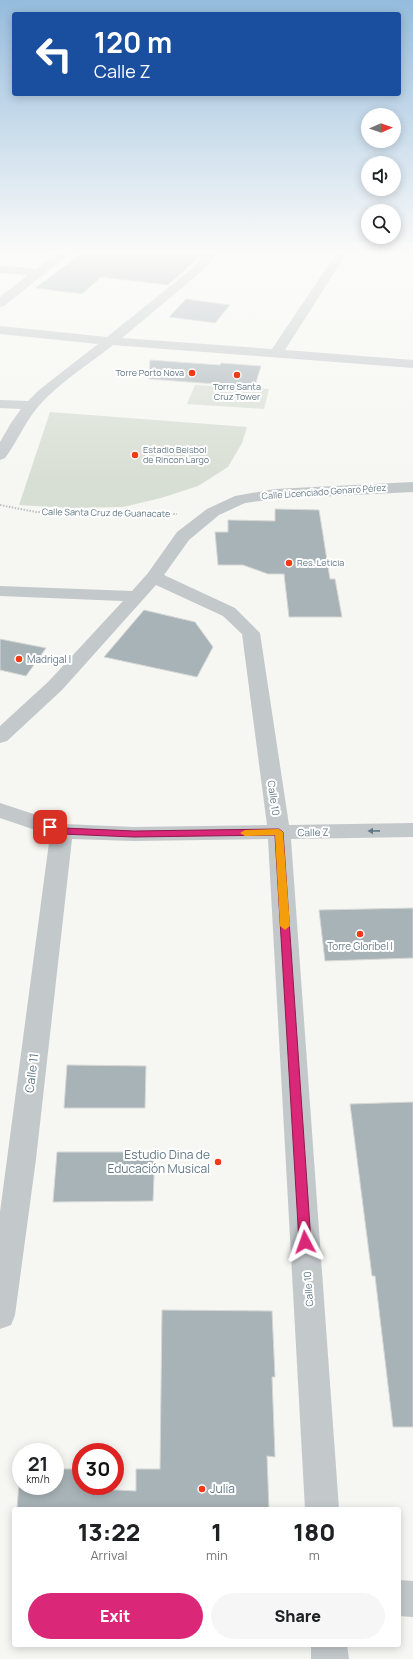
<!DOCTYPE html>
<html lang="en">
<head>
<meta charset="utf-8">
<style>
  :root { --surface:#fff; --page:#f6f6f6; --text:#202124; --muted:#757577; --accent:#db2777 }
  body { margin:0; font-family:Manrope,sans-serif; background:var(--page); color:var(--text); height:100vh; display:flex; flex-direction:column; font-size:15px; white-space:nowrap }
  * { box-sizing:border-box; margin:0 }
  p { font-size:13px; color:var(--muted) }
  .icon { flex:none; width:22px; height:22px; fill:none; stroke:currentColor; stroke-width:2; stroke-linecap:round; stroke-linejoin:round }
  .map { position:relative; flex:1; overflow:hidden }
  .side { position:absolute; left:12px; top:1507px; width:389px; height:140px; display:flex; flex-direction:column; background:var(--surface); border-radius:4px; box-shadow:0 2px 10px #0003 }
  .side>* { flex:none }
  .top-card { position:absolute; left:12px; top:12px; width:389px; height:84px; border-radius:4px; box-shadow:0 2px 10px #0003; background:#1a4fa0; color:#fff; overflow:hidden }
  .needle { width:26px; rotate:88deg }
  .controls { position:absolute; left:361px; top:108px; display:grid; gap:8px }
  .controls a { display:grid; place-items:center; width:40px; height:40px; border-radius:50%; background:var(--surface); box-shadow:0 2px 10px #0003; font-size:20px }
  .speed { position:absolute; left:12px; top:1443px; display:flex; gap:8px; font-size:20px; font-weight:700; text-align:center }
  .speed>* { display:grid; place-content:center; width:52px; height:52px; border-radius:50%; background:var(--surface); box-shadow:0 2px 10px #0003; line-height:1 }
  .speed small { font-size:10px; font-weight:400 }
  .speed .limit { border:6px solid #d22; background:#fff; color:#111 }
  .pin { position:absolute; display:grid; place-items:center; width:34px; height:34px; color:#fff; margin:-17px; border-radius:8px; box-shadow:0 2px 6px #0006 }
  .me { position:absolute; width:44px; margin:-22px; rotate:356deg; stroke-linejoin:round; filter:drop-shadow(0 0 3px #0008) }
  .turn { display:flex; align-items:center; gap:14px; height:84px; padding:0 16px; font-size:18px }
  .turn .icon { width:52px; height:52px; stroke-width:2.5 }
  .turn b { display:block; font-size:28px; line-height:34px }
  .eta { display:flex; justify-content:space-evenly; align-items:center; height:68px; text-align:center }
  .eta b { font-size:24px; font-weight:800; line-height:28px }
  .primary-button { display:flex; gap:8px; margin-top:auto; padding:8px 16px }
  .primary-button a { flex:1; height:46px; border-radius:24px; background:var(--accent); color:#fff; font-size:16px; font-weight:800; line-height:46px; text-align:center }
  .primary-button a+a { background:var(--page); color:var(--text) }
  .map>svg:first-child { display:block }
  .green { fill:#d7ded3 }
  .building { fill:#a8b3b8; stroke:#d7d7d5 }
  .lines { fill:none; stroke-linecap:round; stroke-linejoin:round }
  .path { stroke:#bec1c3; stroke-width:2; stroke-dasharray:1.5 1.5; stroke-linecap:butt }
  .minor { fill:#c3c8cb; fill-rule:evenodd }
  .oneway { fill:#627886 }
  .route { fill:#db2777; stroke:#8e194d }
  .slow { fill:#f59e0b }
  .poi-dot { fill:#f23a16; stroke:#fff; stroke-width:1.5 }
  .labels { text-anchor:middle; stroke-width:4; stroke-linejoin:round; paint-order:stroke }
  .far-poi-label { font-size:9px; fill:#627886; stroke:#fff; text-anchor:start }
  .far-street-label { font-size:9px; fill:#627886; stroke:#fff }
  .poi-label { font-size:10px; fill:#627886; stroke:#fff; text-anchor:start }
  .street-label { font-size:10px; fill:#627886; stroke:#fff }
  .near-street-label { font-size:12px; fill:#627886; stroke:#fff }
  .near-poi-label { font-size:12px; fill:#627886; stroke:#fff; text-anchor:end }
</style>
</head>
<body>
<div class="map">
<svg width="413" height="1659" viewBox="0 0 413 1659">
  <rect width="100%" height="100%" fill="#f6f6f2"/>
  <g class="green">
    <polygon points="195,385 269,389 264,409 187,404"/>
    <polygon points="50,412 247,427 242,443 228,467 198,486 161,498 123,507 69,508 19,505"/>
  </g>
  <g class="building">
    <polygon points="85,251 206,251 168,285 101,277 82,294 35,288"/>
    <polygon points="186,299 230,305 215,323 169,317"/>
    <polygon points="150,360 220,365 221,363 261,366 255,386 201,383 149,379"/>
    <polygon points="275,509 319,510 330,579 335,579 342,617 289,617 284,574 268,574 243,565 218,565 215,532 228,532 228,520 275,521"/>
    <polygon points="144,610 195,622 213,647 197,677 104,657"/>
    <polygon points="0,639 46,648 26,676 0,670"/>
    <polygon points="413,908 413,958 325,961 319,910"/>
    <polygon points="67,1065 146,1066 145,1108 64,1108"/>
    <polygon points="413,1102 413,1427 393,1427 375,1276 372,1276 350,1104"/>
    <polygon points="57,1152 155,1152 153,1201 53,1202"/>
    <polygon points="162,1310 272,1311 275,1377 272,1377 275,1457 267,1456 269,1509 17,1509 20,1469 21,1486 55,1486 55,1469 81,1469 81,1486 95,1486 95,1489 136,1491 136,1469 160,1469"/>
  </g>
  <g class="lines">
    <polyline class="path" points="0,505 36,512 177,514"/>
    <g class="minor">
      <polygon points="60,251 73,251 4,306 0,307 0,297 28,275 0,273 0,265 36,269"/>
      <path d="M208,251H220L202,271L122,338L272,349L338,251H348L285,350L413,360V368L113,345C89,364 56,385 37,408C24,424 17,442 5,458L0,460V442L11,423L21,409L0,408V400L28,401L39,390L98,344L0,334V326L107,337L194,267Z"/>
      <polygon points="413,482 413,492 275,499 245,503 219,515 189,540 164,575 235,608 260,633 289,825 413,823 413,837 291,839 339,1509 305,1509 268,839 134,841 72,839 36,1159 15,1315 11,1325 0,1329 0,1212 50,835 0,818 0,803 64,824 134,827 267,825 242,634 223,616 156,585 62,690 7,741 0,743 0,726 48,682 123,601 0,596 0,586 132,591 148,573 177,532 207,509 235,496 275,489"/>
      <polygon points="399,1580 413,1581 413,1617 399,1616"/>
      <polygon points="311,1645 347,1645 349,1659 311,1659"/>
    </g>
  </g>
  <defs><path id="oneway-solid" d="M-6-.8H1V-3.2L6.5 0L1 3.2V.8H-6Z"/></defs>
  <use class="oneway" href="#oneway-solid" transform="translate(374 831) rotate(179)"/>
  <linearGradient id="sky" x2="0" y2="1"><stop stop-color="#95bcdd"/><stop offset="0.52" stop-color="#fbfbf9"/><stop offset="1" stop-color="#fbfbf9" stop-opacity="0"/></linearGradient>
  <rect width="413" height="483" fill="url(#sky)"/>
  <polygon class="route" points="50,824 63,828 134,831 279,829 283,832 311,1242 309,1245 305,1247 301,1245 299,1242 275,835 134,837 62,834 46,829 45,827 46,825"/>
  <polygon class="slow" points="279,829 283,832 290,926 285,930 280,926 275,835 245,836 240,833 245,830"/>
  <g class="poi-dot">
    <circle cx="192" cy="373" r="4"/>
    <circle cx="237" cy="375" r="4"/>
    <circle cx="135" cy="455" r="4"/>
    <circle cx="289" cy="563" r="4"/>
    <circle cx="19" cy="659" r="4"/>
    <circle cx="360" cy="934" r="4"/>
    <circle cx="218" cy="1162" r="4"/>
    <circle cx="202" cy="1489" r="4"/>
  </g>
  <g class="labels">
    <g class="far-poi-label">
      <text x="184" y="376" text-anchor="end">Torre Porto Nova</text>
      <text x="237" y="390" text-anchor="middle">Torre Santa<tspan x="237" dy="10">Cruz Tower</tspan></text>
      <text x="143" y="453">Estadio Beisbol<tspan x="143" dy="10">de Rincon Largo</tspan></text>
      <text x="297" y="566">Res. Leticia</text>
    </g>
    <g class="far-street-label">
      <text transform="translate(324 492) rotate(-4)" y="3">Calle Licenciado Genaro Pérez</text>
      <text transform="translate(106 513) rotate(1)" y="3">Calle Santa Cruz de Guanacate</text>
    </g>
    <g class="poi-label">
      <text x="27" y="663">Madrigal I</text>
      <text x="360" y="950" text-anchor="middle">Torre Gloribel I</text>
    </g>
    <g class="street-label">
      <text transform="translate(274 798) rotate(82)" y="4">Calle 10</text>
      <text transform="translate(313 832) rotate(-1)" y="4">Calle Z</text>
      <text transform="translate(308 1289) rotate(-94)" y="4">Calle 10</text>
    </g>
    <g class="near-street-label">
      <text transform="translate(32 1073) rotate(-83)" y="4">Calle 11</text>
    </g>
    <g class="near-poi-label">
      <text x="210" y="1159">Estudio Dina de<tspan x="210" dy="14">Educación Musical</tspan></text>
      <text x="210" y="1493" text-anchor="start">Julia</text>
    </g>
  </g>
</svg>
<div class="controls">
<a><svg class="needle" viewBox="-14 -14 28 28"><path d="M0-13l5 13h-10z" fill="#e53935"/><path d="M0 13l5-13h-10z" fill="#757577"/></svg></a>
<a><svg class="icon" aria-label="sound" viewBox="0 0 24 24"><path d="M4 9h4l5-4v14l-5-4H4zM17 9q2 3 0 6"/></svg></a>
<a><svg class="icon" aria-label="search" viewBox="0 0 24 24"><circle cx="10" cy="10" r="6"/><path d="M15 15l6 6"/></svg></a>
</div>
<div class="speed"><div>21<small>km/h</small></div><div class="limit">30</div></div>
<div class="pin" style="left:50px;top:827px;background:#d93025"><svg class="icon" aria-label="arrive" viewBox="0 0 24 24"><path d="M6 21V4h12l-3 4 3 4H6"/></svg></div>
<svg class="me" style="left:305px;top:1242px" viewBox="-20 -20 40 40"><path d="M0-17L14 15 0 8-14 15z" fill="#db2777" stroke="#fff" stroke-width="4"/></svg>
<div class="top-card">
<div class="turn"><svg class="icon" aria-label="left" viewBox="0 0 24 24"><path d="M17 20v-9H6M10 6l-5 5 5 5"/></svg><div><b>120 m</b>Calle Z</div></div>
</div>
<section class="side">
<div class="eta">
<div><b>13:22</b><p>Arrival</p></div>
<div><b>1</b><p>min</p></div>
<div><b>180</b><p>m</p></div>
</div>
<div class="primary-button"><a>Exit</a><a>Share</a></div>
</section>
</div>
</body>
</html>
